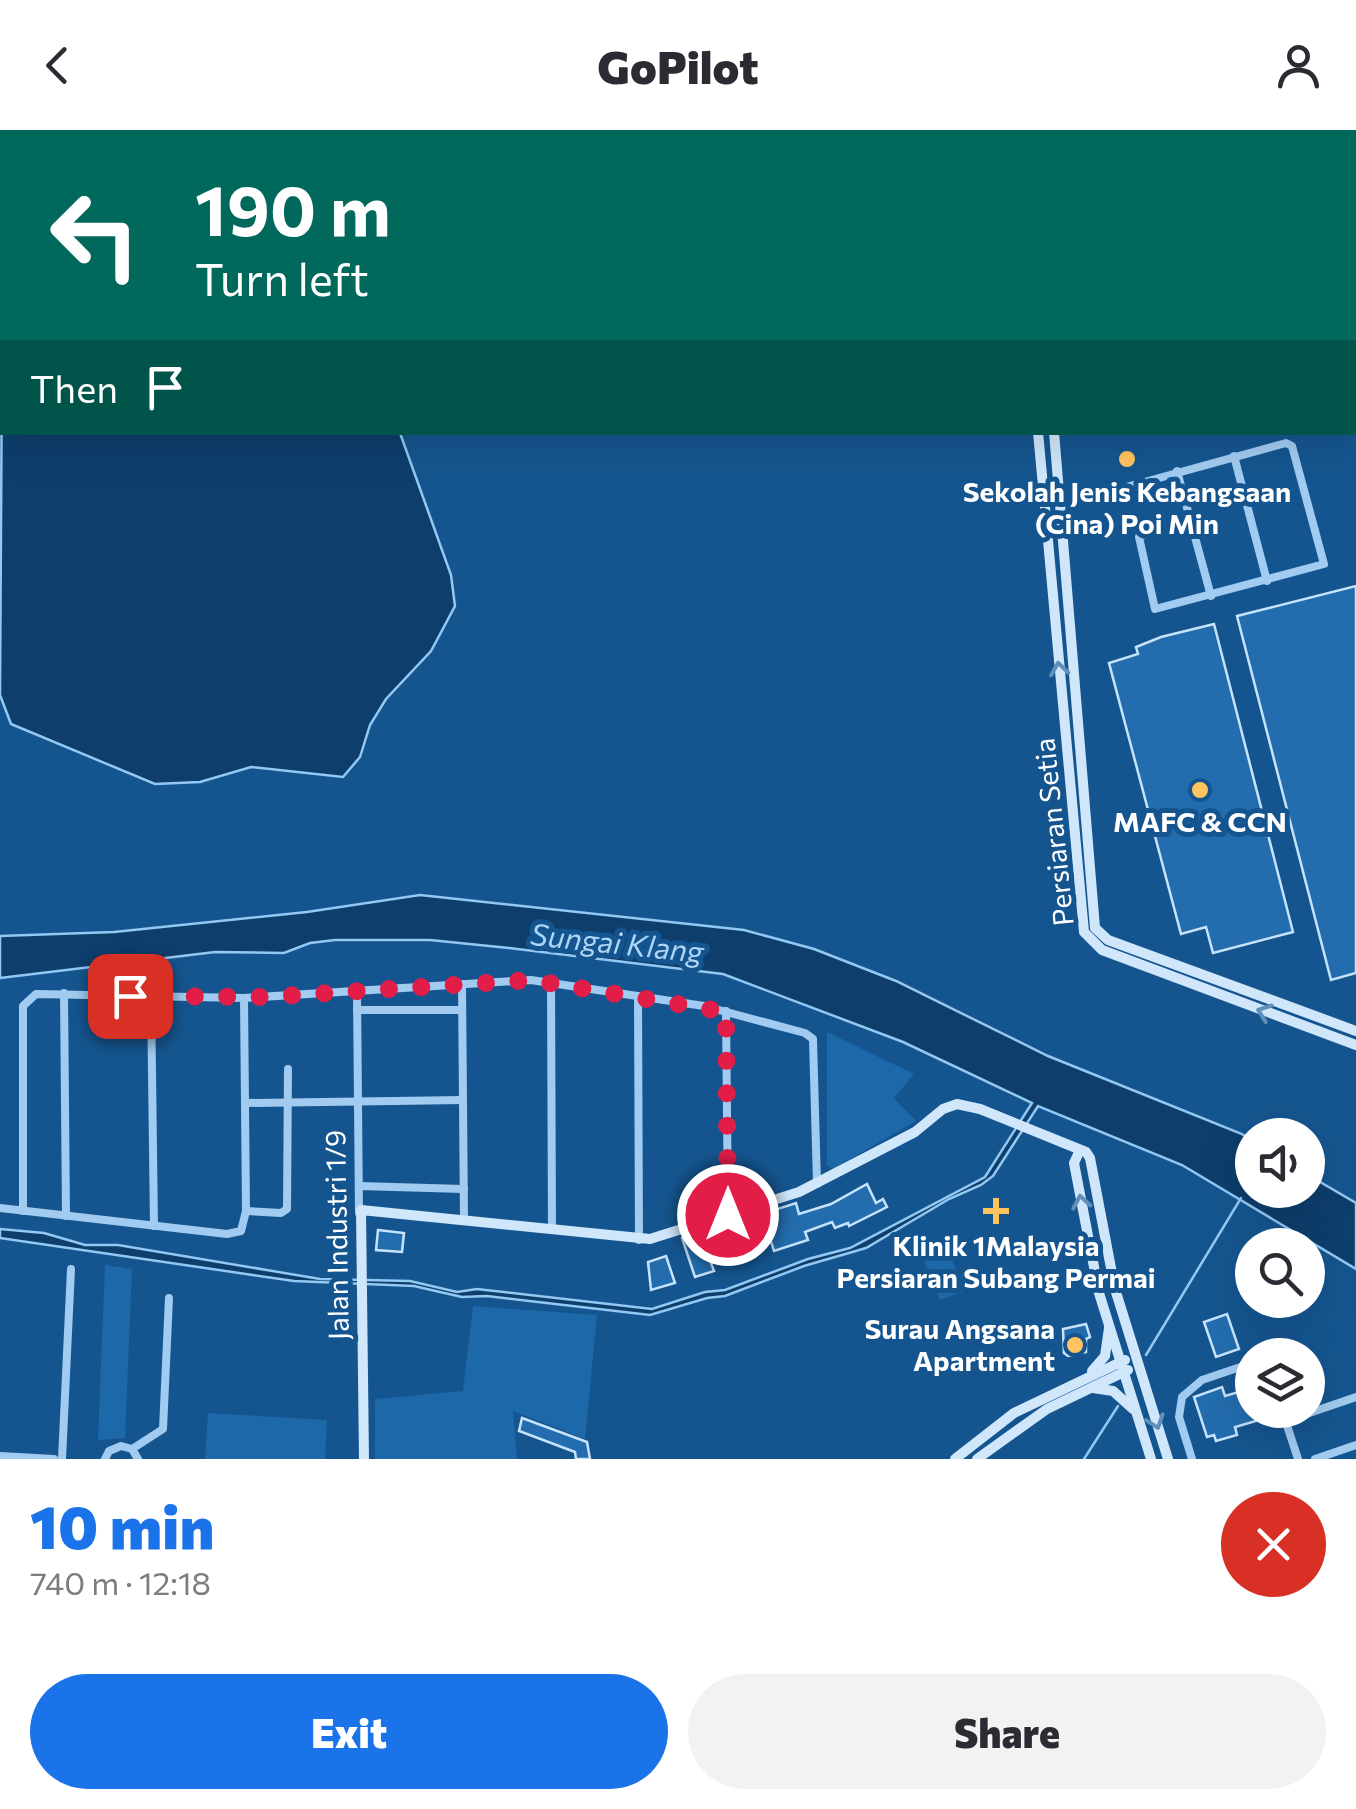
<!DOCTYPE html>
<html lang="en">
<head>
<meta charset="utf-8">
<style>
  :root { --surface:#fff; --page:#f2f2f3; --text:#2b2b33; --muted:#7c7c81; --accent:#1a73e8 }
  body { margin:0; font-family:Commissioner,sans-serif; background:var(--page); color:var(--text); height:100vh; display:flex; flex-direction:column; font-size:38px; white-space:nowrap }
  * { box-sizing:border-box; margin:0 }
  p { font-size:32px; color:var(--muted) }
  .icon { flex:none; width:55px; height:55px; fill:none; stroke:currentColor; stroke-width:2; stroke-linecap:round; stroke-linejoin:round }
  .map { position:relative; height:1329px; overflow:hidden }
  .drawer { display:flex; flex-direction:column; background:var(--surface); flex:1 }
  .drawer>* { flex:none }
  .hud { position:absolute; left:0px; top:0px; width:1358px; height:305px; box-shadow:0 10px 40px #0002; background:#00695c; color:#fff; overflow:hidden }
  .buttons { position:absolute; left:1235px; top:988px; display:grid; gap:20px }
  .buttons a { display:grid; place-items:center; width:90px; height:90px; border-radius:50%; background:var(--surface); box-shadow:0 10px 40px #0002; font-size:50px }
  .pin { position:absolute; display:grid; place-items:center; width:85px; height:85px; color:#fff; margin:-42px; border-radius:20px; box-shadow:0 5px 15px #0006 }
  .me { position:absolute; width:110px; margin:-55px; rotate:0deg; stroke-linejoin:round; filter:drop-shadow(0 0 8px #0008) }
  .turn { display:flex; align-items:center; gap:35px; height:210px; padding:0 30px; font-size:45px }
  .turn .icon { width:130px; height:130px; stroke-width:2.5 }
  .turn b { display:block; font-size:70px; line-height:85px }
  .then { display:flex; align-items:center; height:95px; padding:0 30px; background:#0003; gap:20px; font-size:38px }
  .round { display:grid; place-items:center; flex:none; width:105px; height:105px; border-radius:52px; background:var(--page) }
  .overview { display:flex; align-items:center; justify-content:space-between; height:170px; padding:0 30px }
  h1 { font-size:60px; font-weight:800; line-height:75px; color:var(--accent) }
  .button { display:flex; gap:20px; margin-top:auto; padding:20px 30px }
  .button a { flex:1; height:115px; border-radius:60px; background:var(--accent); color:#fff; font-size:40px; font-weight:800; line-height:115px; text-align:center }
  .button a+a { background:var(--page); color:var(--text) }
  header { display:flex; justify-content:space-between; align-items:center; height:130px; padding:0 30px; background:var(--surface); font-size:45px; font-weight:800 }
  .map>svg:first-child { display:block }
  .green { fill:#1d68a9 }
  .water { fill:#0d3e6c; stroke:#93c8f3; stroke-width:2.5 }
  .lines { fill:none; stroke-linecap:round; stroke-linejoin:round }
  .stream { stroke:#93c8f3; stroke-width:2.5 }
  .building { fill:#236dae; stroke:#c7e3fc; stroke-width:2.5 }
  .street { stroke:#a1cbf0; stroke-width:8 }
  .secondary { stroke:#cfe6fb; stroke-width:10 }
  .oneway { stroke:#5f8fba }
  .route { stroke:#e11d48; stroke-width:18; stroke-dasharray:0 32.4 }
  .poi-dot { fill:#ffc360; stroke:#15558f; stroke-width:4 }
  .labels { text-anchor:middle; stroke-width:10; stroke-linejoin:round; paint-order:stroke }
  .poi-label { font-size:28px; font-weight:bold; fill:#fff; stroke:#15558f }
  .street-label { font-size:28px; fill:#fff; stroke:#15558f }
  .water-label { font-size:30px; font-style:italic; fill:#acd5f7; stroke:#15558f }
</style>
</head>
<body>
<header><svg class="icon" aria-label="back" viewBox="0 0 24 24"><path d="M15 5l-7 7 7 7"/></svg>GoPilot<svg class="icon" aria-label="person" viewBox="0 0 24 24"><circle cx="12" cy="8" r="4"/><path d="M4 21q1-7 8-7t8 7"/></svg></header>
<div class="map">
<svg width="1356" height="1329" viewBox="0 0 1356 1329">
  <rect width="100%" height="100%" fill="#15558f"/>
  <g class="green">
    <polygon points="827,902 914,944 894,968 916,991 833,1039 827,1035"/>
    <polygon points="943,1107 964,1161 940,1170 922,1126 938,1120 935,1110"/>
    <polygon points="105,1135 132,1139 125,1308 98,1310"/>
    <polygon points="473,1176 597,1185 585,1309 513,1281 517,1329 375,1329 375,1269 463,1261"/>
    <polygon points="208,1283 327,1290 325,1329 205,1329"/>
  </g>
  <g class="water">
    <polygon points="74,0 1047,0 73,2"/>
    <polygon points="2,231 2,302 400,303 451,445 455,476 431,521 386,569 370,595 360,627 343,647 251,637 200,652 155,654 11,594 0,565"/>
    <polygon points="420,765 744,800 814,819 896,851 1048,926 1242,1004 1252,1011 1252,1060 1308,1060 1308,1045 1356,1073 1356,1139 1182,1035 1038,976 993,1046 981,1055 949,1069 866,1118 804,1136 725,1166 707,1168 650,1185 487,1166 462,1167 414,1156 294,1151 0,1108 0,1099 44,1103 85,1115 118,1115 320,1149 410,1151 457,1162 477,1159 652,1179 705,1162 725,1160 808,1129 850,1118 985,1047 1032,973 903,912 723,844 509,818 430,810 335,810 310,813 284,823 215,822 0,848 0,806 114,802 307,782"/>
  </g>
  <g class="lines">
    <g class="stream">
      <polyline points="1146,1225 1241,1068"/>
      <polyline points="1084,1329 1118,1276"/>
    </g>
  </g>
  <g class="building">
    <polygon points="1356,456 1356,843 1331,850 1237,486"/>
    <polygon points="1214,494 1293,802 1213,823 1206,797 1181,804 1109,533 1138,524 1136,517 1161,507"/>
    <polygon points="867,1054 876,1073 883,1069 887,1077 849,1096 848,1093 835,1098 832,1092 805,1102 808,1110 774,1121 762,1084 796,1073 799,1084 831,1074"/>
    <polygon points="378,1100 404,1103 402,1122 376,1120"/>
    <polygon points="701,1102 705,1114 717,1110 723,1129 711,1133 714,1141 695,1147 682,1108"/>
    <polygon points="666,1126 675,1153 651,1160 648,1132"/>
    <polygon points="1227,1184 1239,1219 1216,1227 1204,1192"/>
    <polygon points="1086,1194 1090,1207 1086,1209 1086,1222 1068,1226 1064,1223 1063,1199"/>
    <polygon points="1222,1257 1225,1266 1249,1259 1252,1280 1259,1290 1235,1297 1237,1305 1216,1311 1214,1305 1207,1307 1194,1267"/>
    <polygon points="522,1288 587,1312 590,1329 576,1329 575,1322 519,1301"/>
  </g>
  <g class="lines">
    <g class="street">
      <polyline points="1181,0 1192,2"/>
      <polyline points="1239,0 1239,2"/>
      <polyline points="1317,0 1318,2"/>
      <polyline points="5,2 5,0"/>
      <polyline points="15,2 16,0"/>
      <polyline points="0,48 2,25"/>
      <polyline points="1355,54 1356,55"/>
      <polyline points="1355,61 1356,61"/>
      <polyline points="0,128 2,112"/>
      <polyline points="1355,147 1356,145"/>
      <polyline points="1355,235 1356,235"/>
      <polyline points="1355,289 1356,290"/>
      <polyline points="1234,326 1267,451"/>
      <polyline points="1177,341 1211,466"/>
      <polyline points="1061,375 1286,313 1292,316 1324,434 1155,479 1139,407 1190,389"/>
      <polyline points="551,853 552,1100"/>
      <polyline points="462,854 464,1090"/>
      <polyline points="64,863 66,1086"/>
      <polyline points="357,863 359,1083"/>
      <polyline points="151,866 154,1096"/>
      <polyline points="638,866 639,1110"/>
      <polyline points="357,880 462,880"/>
      <polyline points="726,881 728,1085"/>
      <polyline points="245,973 463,970"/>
      <polyline points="359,1056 464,1059"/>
      <polyline points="0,1078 227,1104 241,1101 246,1081 244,868"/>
      <polyline points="23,1081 23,876 36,864 244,868 531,850 704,876 805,903 813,909 817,1054"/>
      <polyline points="246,1081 281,1083 287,1079 288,939"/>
      <polyline points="1282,1280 1298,1329"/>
      <polyline points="1286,1291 1356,1267"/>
      <polyline points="132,1319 163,1299 169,1168"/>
      <polyline points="0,1326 54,1329"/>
      <polyline points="62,1329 71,1139"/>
      <polyline points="105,1329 109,1321 121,1316 132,1319 138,1329"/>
      <polyline points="1192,1329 1179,1287 1182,1267 1202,1250 1252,1233"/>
      <polyline points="1315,1329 1356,1315"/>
    </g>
    <g class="secondary">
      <polyline points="1129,2 1130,0"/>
      <polyline points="1143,2 1143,0"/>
      <polyline points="1038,302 1084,802 1102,820 1356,915"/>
      <polyline points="1054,302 1095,798 1108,810 1356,901"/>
      <polyline points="1080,1020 1074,1033 1099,1163 1151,1329"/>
      <polyline points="1092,1241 1105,1226 1109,1198"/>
      <polyline points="1093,1258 1113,1261 1133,1279"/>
      <polyline points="364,1329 361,1080 650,1109 799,1062 915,1002 943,979 957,974 980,979 1086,1022 1090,1028 1115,1159 1168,1329"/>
      <polyline points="955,1329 1014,1283 1125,1230"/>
      <polyline points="977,1329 1047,1279 1128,1240"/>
    </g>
  </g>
  <defs><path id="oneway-chevron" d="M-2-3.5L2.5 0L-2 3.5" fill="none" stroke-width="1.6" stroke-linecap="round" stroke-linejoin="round" transform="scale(2.5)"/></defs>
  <g class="oneway">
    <use href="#oneway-chevron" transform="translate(1059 539) rotate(-98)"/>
    <use href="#oneway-chevron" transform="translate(1264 882) rotate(-160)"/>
    <use href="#oneway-chevron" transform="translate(1081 1072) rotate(-100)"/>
    <use href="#oneway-chevron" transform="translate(1156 1292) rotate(71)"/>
  </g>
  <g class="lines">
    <polyline class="route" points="130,866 266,867 531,850 726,882 728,1085"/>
  </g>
  <g class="poi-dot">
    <circle cx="1127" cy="329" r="10"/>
    <circle cx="1200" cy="660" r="10"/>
    <path d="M991 1066h10v10h10v10h-10v10h-10v-10h-10v-10h10z"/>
    <circle cx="1075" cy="1215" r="10"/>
  </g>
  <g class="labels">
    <g class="poi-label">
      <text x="1127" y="372">Sekolah Jenis Kebangsaan<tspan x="1127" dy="32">(Cina) Poi Min</tspan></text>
      <text x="1200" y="702">MAFC &amp; CCN</text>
      <text x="996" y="1126">Klinik 1Malaysia<tspan x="996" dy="32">Persiaran Subang Permai</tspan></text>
      <text x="1055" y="1209" text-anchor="end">Surau Angsana<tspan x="1055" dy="32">Apartment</tspan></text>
    </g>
    <g class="street-label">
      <text transform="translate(1054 702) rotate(-96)" y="10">Persiaran Setia</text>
      <text transform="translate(337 1105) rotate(-91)" y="10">Jalan Industri 1/9</text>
    </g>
    <g class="water-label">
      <text transform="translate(617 814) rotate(6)" y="10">Sungai Klang</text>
    </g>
  </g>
</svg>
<div class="buttons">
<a><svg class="icon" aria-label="sound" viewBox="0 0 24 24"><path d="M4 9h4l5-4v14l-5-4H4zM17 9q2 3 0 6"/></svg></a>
<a><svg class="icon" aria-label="search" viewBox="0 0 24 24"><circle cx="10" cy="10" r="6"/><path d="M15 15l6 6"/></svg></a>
<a><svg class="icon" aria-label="layers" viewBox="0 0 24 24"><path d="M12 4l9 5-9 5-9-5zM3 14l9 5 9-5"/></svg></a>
</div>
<div class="pin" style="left:130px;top:866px;background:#d93025"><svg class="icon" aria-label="arrive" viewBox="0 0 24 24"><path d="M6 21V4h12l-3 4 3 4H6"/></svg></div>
<svg class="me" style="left:728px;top:1085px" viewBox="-20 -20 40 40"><circle r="17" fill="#e11d48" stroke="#fff" stroke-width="3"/><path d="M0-11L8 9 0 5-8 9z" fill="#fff"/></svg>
<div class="hud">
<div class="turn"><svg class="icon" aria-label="left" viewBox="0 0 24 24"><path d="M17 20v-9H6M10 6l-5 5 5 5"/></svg><div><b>190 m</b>Turn left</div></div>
<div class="then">Then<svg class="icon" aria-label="arrive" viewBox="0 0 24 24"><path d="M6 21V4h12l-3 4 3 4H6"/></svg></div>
</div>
</div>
<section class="drawer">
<div class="overview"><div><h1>10 min</h1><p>740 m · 12:18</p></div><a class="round" style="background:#d93025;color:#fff"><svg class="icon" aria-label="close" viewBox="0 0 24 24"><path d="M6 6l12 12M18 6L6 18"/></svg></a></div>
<div class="button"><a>Exit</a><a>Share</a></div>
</section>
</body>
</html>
